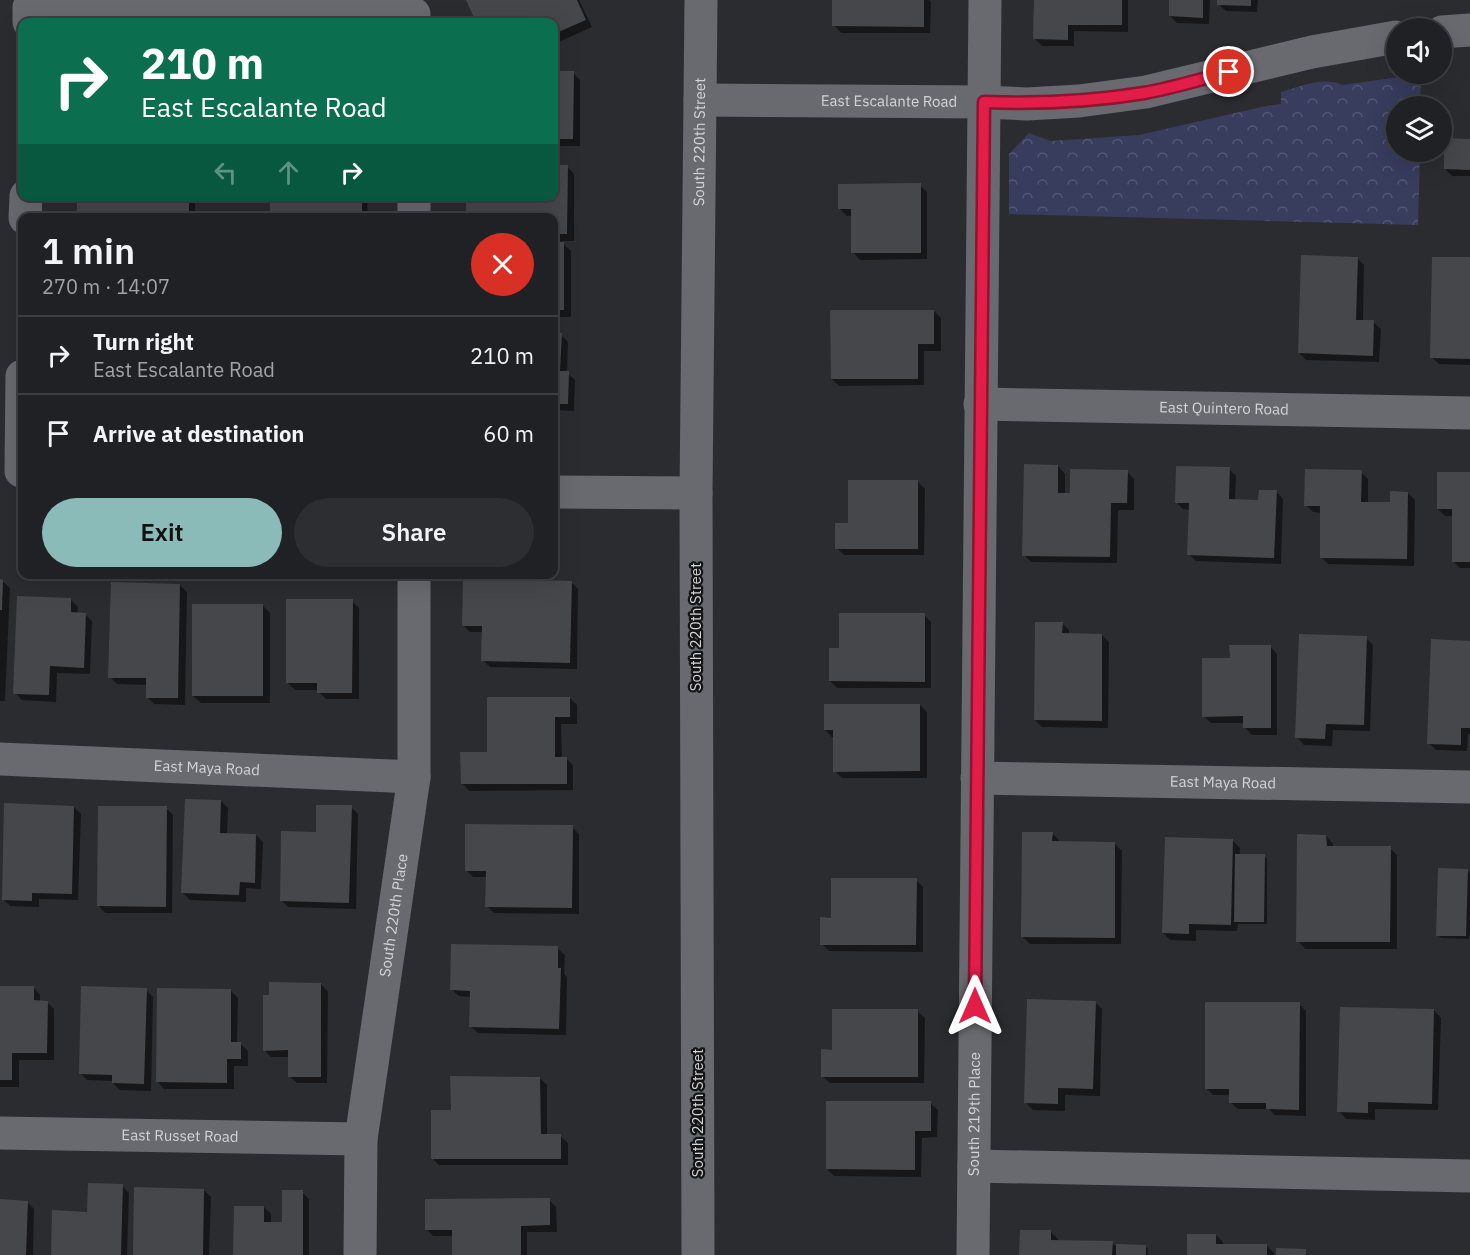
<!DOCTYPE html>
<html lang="en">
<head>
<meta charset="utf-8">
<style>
  :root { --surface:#202124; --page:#2d2e31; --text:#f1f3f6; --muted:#a2a3a6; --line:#3d3e41; --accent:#8bbbb9 }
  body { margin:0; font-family:"IBM Plex Sans",sans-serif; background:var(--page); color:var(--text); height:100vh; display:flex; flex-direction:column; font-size:22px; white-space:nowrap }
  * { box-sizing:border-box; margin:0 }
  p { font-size:20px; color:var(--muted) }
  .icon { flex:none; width:33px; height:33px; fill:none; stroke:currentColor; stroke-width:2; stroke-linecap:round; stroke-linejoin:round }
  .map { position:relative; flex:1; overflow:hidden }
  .side { position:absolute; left:18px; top:213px; width:540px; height:366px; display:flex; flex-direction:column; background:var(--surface); border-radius:12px; box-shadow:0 6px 24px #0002,0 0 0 2px var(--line) }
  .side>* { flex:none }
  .banner { position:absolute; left:18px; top:18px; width:540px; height:183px; border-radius:12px; box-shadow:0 6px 24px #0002,0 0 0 2px var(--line); background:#0b6e4f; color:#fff; overflow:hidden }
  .controls { position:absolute; left:1386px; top:18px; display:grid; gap:12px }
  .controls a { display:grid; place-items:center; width:66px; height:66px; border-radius:50%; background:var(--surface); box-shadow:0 6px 24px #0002,0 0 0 2px var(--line); font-size:30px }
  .pin { position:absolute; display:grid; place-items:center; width:51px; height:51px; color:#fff; margin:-26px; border:3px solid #fff; border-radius:50%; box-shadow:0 2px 6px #0007 }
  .me { position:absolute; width:66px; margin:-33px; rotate:0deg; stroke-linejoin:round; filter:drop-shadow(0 0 4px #0008) }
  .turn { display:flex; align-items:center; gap:21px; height:126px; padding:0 24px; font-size:27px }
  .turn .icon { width:78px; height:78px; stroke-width:2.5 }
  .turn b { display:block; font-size:42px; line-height:51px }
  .lanes { display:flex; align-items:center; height:57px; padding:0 24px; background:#0003; justify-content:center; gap:30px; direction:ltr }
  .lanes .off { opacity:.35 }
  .round { display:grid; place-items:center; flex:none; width:63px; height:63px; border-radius:32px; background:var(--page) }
  .summary { display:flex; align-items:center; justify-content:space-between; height:102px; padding:0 24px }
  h1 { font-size:36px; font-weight:600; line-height:45px }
  .cta { display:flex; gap:12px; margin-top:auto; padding:12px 24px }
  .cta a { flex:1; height:69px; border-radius:36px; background:var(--accent); color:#111; font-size:24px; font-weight:600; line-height:69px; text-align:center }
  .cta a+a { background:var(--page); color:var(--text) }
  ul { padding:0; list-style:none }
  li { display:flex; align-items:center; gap:18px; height:78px; padding:0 24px; border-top:2px solid var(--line) }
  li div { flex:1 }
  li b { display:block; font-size:22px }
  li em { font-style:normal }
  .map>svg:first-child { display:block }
  .park { fill:url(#park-crowns) }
  .shadow { fill:#0007 }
  .building { fill:#46474b }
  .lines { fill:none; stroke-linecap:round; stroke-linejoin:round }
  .minor { stroke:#696a6f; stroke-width:33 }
  .route-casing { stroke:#92132f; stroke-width:15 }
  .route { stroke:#e11d48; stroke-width:10 }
  .labels { text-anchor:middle; stroke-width:4.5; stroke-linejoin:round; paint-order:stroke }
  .street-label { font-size:15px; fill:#d4d4d7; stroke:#141416 }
</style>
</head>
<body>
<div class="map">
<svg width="1470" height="1255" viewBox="0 0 1470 1255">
  <defs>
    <pattern id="park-crowns" width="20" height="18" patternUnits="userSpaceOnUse" patternTransform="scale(1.5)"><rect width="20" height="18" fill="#383c5d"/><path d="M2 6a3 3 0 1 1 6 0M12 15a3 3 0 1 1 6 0" fill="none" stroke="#545774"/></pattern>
  </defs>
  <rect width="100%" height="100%" fill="#2b2c30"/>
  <path class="park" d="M1421,74L1420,106H1396V152H1420L1418,225L1009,214V154L1029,133L1051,141L1139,135L1266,106L1281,104V92C1300,87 1324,76 1342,85Z"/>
  <g class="shadow">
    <polygon points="467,0 579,0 592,27 554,44 554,22 477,22"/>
    <polygon points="834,0 929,0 931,2 930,33 841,33 834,25"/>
    <polygon points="1035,0 1128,0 1128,32 1074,31 1074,46 1042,46 1035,39"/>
    <polygon points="1171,0 1210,0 1209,24 1177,23 1170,16"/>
    <polygon points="1219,0 1258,0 1257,12 1226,11 1218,4"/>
    <polygon points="554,73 573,73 580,80 580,146 554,146"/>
    <polygon points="1470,140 1470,176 1452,176 1445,169"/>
    <polygon points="554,166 567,166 574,174 574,241 561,241 571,251 571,317 554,317"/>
    <polygon points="920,185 927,192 927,259 860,260 853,252 852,216 847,216 839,208"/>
    <polygon points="79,196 95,196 100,202 112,203 112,196 195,196 195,218 79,218"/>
    <polygon points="271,196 367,196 368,218 271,218"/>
    <polygon points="1357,258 1364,265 1363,321 1373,322 1381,329 1379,362 1306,360 1299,353"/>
    <polygon points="1470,259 1470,365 1439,364 1431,357"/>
    <polygon points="934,311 941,318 941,351 924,351 924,385 839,386 832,379"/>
    <polygon points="554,334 561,335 568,342 567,373 575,380 574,411 554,410"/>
    <polygon points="1058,466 1065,474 1065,494 1071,494 1127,471 1134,479 1134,510 1118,510 1117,563 1031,562 1024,555"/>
    <polygon points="1229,469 1236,476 1235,501 1260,502 1276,491 1283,499 1281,564 1196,561 1189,554 1190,510 1183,509 1176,502"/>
    <polygon points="1361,472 1368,479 1368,503 1391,504 1408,493 1415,500 1414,566 1328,564 1321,557 1322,513 1313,512 1306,505"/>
    <polygon points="1470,473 1470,568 1460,568 1453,561 1454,516 1445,516 1438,509"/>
    <polygon points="918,482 925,489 924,555 844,555 837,548 850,524"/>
    <polygon points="0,581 2,581 10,588 5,701 0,701"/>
    <polygon points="571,582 578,589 577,669 490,667 483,660 483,632 470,632 463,625"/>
    <polygon points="180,585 187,592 185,705 154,704 147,697 147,685 117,684 110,677"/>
    <polygon points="71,600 78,607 77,614 85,614 92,621 90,674 57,673 56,702 22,700 15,693"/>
    <polygon points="352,601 359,608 359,699 326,699 319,692 319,690 295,690 288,683"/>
    <polygon points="262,605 270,613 270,703 201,703 193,696"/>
    <polygon points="924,615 931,622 931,688 837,688 830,681 840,649"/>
    <polygon points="1062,623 1069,630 1069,635 1102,635 1109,642 1108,728 1042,727 1035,720"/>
    <polygon points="1366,638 1373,645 1370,731 1333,730 1332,746 1304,745 1297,737"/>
    <polygon points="1470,642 1470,734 1468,734 1467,751 1436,750 1429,743"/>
    <polygon points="1270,646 1277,654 1277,735 1252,735 1245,728 1245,723 1211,723 1204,716 1231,660"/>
    <polygon points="570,698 577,705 577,724 561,724 562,758 566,758 573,765 573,790 469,791 462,783 489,753"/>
    <polygon points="920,705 927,712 927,778 842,778 835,771 835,737 832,737 825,730"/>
    <polygon points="221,801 228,808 227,834 256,835 263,842 261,889 246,888 246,902 190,900 183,893"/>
    <polygon points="74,807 81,814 78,900 39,899 39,907 10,906 3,899"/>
    <polygon points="351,807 358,814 356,909 288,907 281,900 317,833"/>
    <polygon points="166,808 173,815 172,913 105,913 98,905"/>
    <polygon points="572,827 579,834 579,914 494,913 487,906 487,877 473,877 466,870"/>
    <polygon points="1052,833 1059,840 1059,843 1115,844 1122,851 1121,944 1030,944 1023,937"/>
    <polygon points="1326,836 1333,844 1333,848 1390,848 1397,855 1397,949 1305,949 1298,941"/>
    <polygon points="1233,841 1240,848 1240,856 1264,856 1267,859 1267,924 1238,924 1237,931 1196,930 1196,941 1170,940 1163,933"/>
    <polygon points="1467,870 1470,873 1470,937 1469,936 1469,939 1441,938 1438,935"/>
    <polygon points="916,880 923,887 923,952 829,951 822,944 832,919"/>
    <polygon points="557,948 565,955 564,974 567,977 566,1035 478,1033 470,1026 471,997 459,996 451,989"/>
    <polygon points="321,984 328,992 327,1083 297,1083 289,1076 290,1057 271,1057 264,1050"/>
    <polygon points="0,987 33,987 40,995 40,1002 47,1002 54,1009 54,1060 19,1060 19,1087 0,1087"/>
    <polygon points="146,990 153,997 151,1091 120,1090 113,1083 113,1081 87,1080 80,1073"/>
    <polygon points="231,991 238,998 237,1044 241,1044 248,1051 248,1066 234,1066 234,1089 164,1089 157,1081"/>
    <polygon points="1095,1002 1102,1009 1100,1096 1065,1095 1065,1111 1033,1110 1026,1103"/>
    <polygon points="1299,1004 1306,1011 1306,1116 1275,1115 1269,1109 1238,1109 1230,1102 1230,1095 1213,1095 1206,1088"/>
    <polygon points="1434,1010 1441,1018 1438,1110 1375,1109 1375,1120 1346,1119 1339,1111"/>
    <polygon points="917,1011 925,1018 924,1083 830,1083 822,1076 833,1051"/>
    <polygon points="540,1078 547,1085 547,1136 560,1136 568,1143 568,1165 439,1165 432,1158 452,1112"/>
    <polygon points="930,1103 938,1110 937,1137 922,1138 921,1177 834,1176 827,1169"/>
    <polygon points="122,1186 129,1193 127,1255 52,1255 88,1214"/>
    <polygon points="204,1190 211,1197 209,1255 134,1255"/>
    <polygon points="302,1192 309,1199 309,1255 235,1255 264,1207 271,1214 271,1224 284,1224"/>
    <polygon points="549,1200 556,1207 557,1232 527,1232 527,1255 453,1255 453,1236 433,1236 426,1229"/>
    <polygon points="0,1201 27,1202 34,1209 33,1255 0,1255"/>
    <polygon points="1051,1232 1058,1239 1058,1241 1112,1243 1118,1248 1145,1246 1148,1249 1148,1255 1021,1255"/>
    <polygon points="1216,1235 1223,1242 1223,1245 1266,1245 1274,1253 1274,1255 1189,1255"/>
  </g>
  <g class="building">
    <polygon points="466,0 577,0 586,20 554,34 554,22 476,22"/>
    <polygon points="832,0 924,0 924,27 832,26"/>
    <polygon points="1034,0 1122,0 1122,25 1068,25 1068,40 1033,39"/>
    <polygon points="1169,0 1203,0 1203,18 1169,16"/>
    <polygon points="1217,0 1251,0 1251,6 1217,5"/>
    <polygon points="554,71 574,71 573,139 554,139"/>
    <polygon points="1444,138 1470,139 1470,170 1444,169"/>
    <polygon points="554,165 568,165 567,234 554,234 554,218 466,218 466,196 554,196"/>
    <polygon points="921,183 921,253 851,253 851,209 838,209 838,184"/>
    <polygon points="77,196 93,196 93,201 110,201 110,196 189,196 189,218 77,218"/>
    <rect x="270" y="196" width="92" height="22"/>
    <rect x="554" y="242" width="10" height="68"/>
    <polygon points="1301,255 1358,257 1356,320 1374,320 1373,356 1298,353"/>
    <polygon points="1432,257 1470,257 1470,359 1430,358"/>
    <polygon points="830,310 934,310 934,344 918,344 918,379 831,379"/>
    <polygon points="554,333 562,333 560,371 569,371 568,404 554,404"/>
    <polygon points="1024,464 1058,465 1058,493 1070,493 1070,469 1128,470 1127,503 1111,503 1110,557 1022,556"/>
    <polygon points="1176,466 1230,467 1229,499 1258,500 1259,490 1277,490 1274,558 1187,555 1189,503 1175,503"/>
    <polygon points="1305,469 1362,470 1361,502 1390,502 1390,491 1408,492 1407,559 1320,558 1320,506 1304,506"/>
    <polygon points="1437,472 1470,472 1470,562 1452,562 1452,509 1437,509"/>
    <polygon points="848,480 918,480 918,549 835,549 835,523 848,523"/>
    <polygon points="463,578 572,581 570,663 481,661 482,626 462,626"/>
    <polygon points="0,579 3,580 2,610 0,610"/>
    <polygon points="111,582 180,584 178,698 146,698 146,678 108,678"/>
    <polygon points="17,596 71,598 71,612 86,613 84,668 50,666 49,695 13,694"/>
    <polygon points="286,599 353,599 352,693 317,693 317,683 286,683"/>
    <rect x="192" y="604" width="71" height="92"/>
    <polygon points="839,613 925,613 925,682 829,681 829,648 839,648"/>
    <polygon points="1035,622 1063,622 1062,633 1102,634 1102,721 1034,720"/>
    <polygon points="1299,634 1367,636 1364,725 1326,724 1325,739 1295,738"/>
    <polygon points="1431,639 1470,641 1470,728 1461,728 1461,745 1427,744"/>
    <polygon points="1229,645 1271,645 1271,728 1243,728 1243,716 1202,717 1202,658 1230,658"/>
    <polygon points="487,697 570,697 570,717 555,717 555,757 567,757 567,784 461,784 460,752 487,752"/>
    <polygon points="824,704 920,704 920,771 833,772 833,730 824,730"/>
    <polygon points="185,799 221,800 220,833 256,834 255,883 240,882 239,895 181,893"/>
    <polygon points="4,803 74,806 72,894 32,893 32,901 2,900"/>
    <polygon points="316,805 352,805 349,903 280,901 281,831 316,832"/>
    <polygon points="98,806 167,806 166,907 97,906"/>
    <polygon points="465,824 573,825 572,908 485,907 486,871 465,871"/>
    <polygon points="1022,832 1053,832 1052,841 1115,842 1115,938 1021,937"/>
    <polygon points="1297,834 1326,835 1327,846 1391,846 1390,942 1296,942"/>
    <polygon points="1165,837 1233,839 1231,925 1189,924 1189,934 1162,933"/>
    <polygon points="1235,854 1265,854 1264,922 1234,922"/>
    <polygon points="1438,868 1468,869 1466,936 1436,936"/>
    <polygon points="831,878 917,878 916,945 820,945 820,917 831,918"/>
    <polygon points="451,944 558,946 558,968 561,968 559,1029 469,1027 470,991 450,990"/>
    <polygon points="269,982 321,983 321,1077 288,1077 288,1050 263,1051 263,995 269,995"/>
    <polygon points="0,986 34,986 34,1000 48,1001 47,1053 12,1053 12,1080 0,1080"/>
    <polygon points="81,986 147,988 144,1084 112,1083 112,1075 79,1074"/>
    <polygon points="157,988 231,989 231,1042 241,1042 241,1059 227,1059 227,1083 156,1082"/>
    <polygon points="1027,999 1096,1001 1093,1089 1058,1088 1058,1104 1024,1103"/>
    <polygon points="1205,1002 1300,1002 1299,1110 1266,1109 1266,1103 1229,1103 1229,1089 1205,1089"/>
    <polygon points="1340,1007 1434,1009 1432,1104 1368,1102 1368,1113 1337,1112"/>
    <polygon points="832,1009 918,1009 918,1077 821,1077 821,1049 832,1050"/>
    <polygon points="450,1076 540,1077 541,1134 561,1134 561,1159 431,1159 431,1110 451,1110"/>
    <polygon points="826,1101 931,1101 931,1131 915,1131 915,1170 826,1169"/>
    <polygon points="88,1183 123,1184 121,1255 51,1255 52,1210 87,1212"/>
    <polygon points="134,1187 204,1189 203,1255 133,1255"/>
    <polygon points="282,1190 303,1190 303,1255 233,1255 234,1206 264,1206 264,1222 282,1222"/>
    <polygon points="550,1198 550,1225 521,1226 521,1255 452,1255 452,1230 425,1230 425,1199"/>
    <polygon points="0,1199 28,1201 26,1255 0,1255"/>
    <polygon points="1020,1230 1051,1230 1051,1240 1113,1241 1112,1255 1019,1255"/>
    <polygon points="1187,1234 1216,1234 1216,1244 1267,1244 1267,1255 1187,1255"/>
    <polygon points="1116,1244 1146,1245 1146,1255 1116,1255"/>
    <polygon points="1276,1248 1306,1249 1306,1255 1276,1255"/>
  </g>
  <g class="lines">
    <g class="minor">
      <polyline points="29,22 29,7 414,14 414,22"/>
      <polyline points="1442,32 1470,30"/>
      <path id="s1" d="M700,100L984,102L1027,104L1079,101L1146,92L1312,52L1396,37"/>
      <polyline points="25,218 26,196"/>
      <polyline points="414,218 414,196"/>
      <path id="s2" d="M980,404L1470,413"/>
      <polyline points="21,471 22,376"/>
      <polyline points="554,492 696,493"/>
      <path id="s3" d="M0,759L414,777"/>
      <path id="s4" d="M977,778L1470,787"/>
      <path id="s5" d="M0,1133L361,1139"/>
      <polyline points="974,1166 1470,1176"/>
      <path id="s6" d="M360,1255L361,1139L414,777V574"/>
      <path id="s7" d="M698,1255L696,493L701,0"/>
      <path id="s8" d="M973,1255L985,0"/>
    </g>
  </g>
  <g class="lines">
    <defs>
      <path id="route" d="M975,1006L984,102C1039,104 1089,102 1144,93C1173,88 1201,79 1229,72"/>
    </defs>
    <use href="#route" class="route-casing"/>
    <use href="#route" class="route"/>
  </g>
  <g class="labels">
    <g class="street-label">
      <text dy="5" stroke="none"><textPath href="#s1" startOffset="189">East Escalante Road</textPath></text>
      <text dy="5" stroke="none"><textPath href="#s7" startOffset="1113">South 220th Street</textPath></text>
      <text dy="5" stroke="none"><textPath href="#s2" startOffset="244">East Quintero Road</textPath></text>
      <text transform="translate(696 627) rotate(-90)" y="5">South 220th Street</text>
      <text dy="5" stroke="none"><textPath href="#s3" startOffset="207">East Maya Road</textPath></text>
      <text dy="5" stroke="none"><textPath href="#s4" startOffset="246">East Maya Road</textPath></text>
      <text dy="5" stroke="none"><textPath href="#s6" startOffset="342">South 220th Place</textPath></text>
      <text transform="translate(698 1113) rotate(-90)" y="5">South 220th Street</text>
      <text dy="5" stroke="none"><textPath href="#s8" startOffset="141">South 219th Place</textPath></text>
      <text dy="5" stroke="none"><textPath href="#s5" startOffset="180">East Russet Road</textPath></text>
    </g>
  </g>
</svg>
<div class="controls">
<a><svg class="icon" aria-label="sound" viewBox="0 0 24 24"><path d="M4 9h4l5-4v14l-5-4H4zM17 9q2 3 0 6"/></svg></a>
<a><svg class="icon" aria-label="layers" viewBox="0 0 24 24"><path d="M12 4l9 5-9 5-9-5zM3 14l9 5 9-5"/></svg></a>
</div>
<div class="pin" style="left:1229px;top:72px;background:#d93025"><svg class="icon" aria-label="arrive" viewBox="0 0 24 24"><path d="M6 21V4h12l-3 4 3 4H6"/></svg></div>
<svg class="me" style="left:975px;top:1006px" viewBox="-20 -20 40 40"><path d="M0-17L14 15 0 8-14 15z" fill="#e11d48" stroke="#fff" stroke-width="4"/></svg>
<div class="banner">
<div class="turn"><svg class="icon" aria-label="right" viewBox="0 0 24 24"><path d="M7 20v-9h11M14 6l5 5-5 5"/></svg><div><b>210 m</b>East Escalante Road</div></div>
<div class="lanes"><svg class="icon off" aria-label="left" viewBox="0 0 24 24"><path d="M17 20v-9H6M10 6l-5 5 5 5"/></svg><svg class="icon off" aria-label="ahead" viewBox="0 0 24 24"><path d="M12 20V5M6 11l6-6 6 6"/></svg><svg class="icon" aria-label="right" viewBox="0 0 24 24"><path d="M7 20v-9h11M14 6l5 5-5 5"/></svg></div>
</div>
<section class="side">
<div class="summary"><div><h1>1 min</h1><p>270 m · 14:07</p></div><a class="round" style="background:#d93025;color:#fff"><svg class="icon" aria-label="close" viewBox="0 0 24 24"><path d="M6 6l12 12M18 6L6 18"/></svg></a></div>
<ul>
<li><svg class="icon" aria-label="right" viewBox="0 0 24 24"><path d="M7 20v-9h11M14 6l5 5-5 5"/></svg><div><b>Turn right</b><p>East Escalante Road</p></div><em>210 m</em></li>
<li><svg class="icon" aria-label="arrive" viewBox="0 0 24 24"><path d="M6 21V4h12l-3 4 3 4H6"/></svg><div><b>Arrive at destination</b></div><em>60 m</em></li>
</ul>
<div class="cta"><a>Exit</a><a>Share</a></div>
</section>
</div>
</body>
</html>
